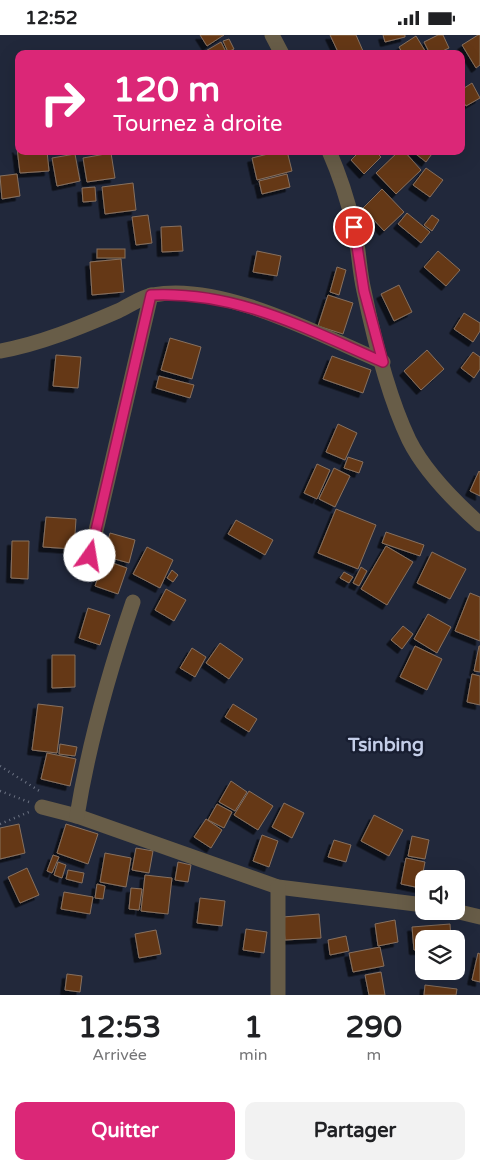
<!DOCTYPE html>
<html lang="fr">
<head>
<meta charset="utf-8">
<style>
  :root { --surface:#fff; --page:#f2f2f2; --text:#202124; --muted:#757577; --accent:#db2777 }
  body { margin:0; font-family:"Varela Round",sans-serif; background:var(--page); color:var(--text); height:100vh; display:flex; flex-direction:column; font-size:19px; white-space:nowrap }
  * { box-sizing:border-box; margin:0 }
  p { font-size:16px; color:var(--muted) }
  .icon { flex:none; width:28px; height:28px; fill:none; stroke:currentColor; stroke-width:2; stroke-linecap:round; stroke-linejoin:round }
  .map { position:relative; height:960px; overflow:hidden }
  .side { display:flex; flex-direction:column; background:var(--surface); flex:1 }
  .side>* { flex:none }
  .top-card { position:absolute; left:15px; top:15px; width:450px; height:105px; border-radius:10px; box-shadow:0 5px 20px #0002; background:#db2777; color:#fff; overflow:hidden }
  .tools { position:absolute; left:415px; top:835px; display:grid; gap:10px }
  .tools a { display:grid; place-items:center; width:50px; height:50px; border-radius:10px; background:var(--surface); box-shadow:0 5px 20px #0002; font-size:25px }
  .pin { position:absolute; display:grid; place-items:center; width:42px; height:42px; color:#fff; margin:-21px; border:2px solid #fff; border-radius:50%; box-shadow:0 1px 5px #0007 }
  .me { position:absolute; width:55px; margin:-28px; rotate:13deg; stroke-linejoin:round; filter:drop-shadow(0 0 4px #0008) }
  .turn { display:flex; align-items:center; gap:18px; height:105px; padding:0 15px; font-size:22px }
  .turn .icon { width:65px; height:65px; stroke-width:2.5 }
  .turn b { display:block; font-size:35px; line-height:42px }
  .eta { display:flex; justify-content:space-evenly; align-items:center; height:85px; text-align:center }
  .eta b { font-size:30px; font-weight:700; line-height:35px }
  .primary-button { display:flex; gap:10px; margin-top:auto; padding:10px 15px }
  .primary-button a { flex:1; height:58px; border-radius:10px; background:var(--accent); color:#fff; font-size:20px; font-weight:700; line-height:58px; text-align:center }
  .primary-button a+a { background:var(--page); color:var(--text) }
  .status { display:flex; justify-content:space-between; align-items:center; height:35px; padding:0 25px; background:var(--surface); direction:ltr }
  .status svg { height:14px; fill:currentColor }
  .map>svg:first-child { display:block }
  .building { fill:#653915; stroke:#87705f; filter:url(#shadow) }
  .lines { fill:none; stroke-linecap:round; stroke-linejoin:round }
  .path { stroke:#6d7484; stroke-width:2.5; stroke-dasharray:1 4; stroke-linecap:butt }
  .street { stroke:#685d48; stroke-width:15 }
  .route-casing { stroke:#8e194d; stroke-width:12 }
  .route { stroke:#db2777; stroke-width:9 }
  .labels { text-anchor:middle; stroke-width:5; stroke-linejoin:round; paint-order:stroke }
  .quarter-label { font-size:19px; font-weight:bold; fill:#c4cee8; stroke:#181e31 }
</style>
</head>
<body>
<div class="status"><b>12:52</b><svg viewBox="0 0 49 12"><path d="M0 12V9h3v3zM5 12V6h3v6zM10 12V3h3v9zM15 12V0h3v12zM26 1h20v11H26zM47 4h2v5h-2z"/></svg></div>
<div class="map">
<svg width="480" height="960" viewBox="0 0 480 960">
  <defs>
    <filter id="shadow"><feDropShadow dx="-4.5" dy="4.5" stdDeviation="0" flood-color="#0009"/></filter>
  </defs>
  <rect width="100%" height="100%" fill="#21283b"/>
  <g class="building">
    <polygon points="200,0 224,0 207,11"/>
    <polygon points="330,0 356,0 363,16 358,19 339,19"/>
    <polygon points="383,0 405,0 405,2 385,7"/>
    <polygon points="438,0 443,0 449,13 436,19 430,19 424,7"/>
    <polygon points="478,0 480,0 480,30 476,33 462,10"/>
    <polygon points="416,1 427,19 403,19 399,12"/>
    <polygon points="229,4 234,14 228,17 223,6"/>
    <polygon points="221,7 227,19 205,19 204,17"/>
    <polygon points="472,48 480,63 466,71 461,63 461,55"/>
    <polygon points="17,113 19,116 47,116 49,136 20,138"/>
    <polygon points="280,116 287,116 292,136 257,145 252,123"/>
    <polygon points="360,116 375,116 381,122 364,139 351,125"/>
    <polygon points="399,116 404,116 421,135 396,159 376,138"/>
    <polygon points="412,116 434,116 426,127"/>
    <polygon points="111,118 115,143 87,147 83,123"/>
    <polygon points="75,119 80,146 57,151 52,123"/>
    <polygon points="426,133 443,145 430,162 413,150"/>
    <polygon points="17,139 20,161 2,164 0,141"/>
    <polygon points="287,139 290,152 262,159 259,146"/>
    <polygon points="133,148 136,175 105,179 102,152"/>
    <polygon points="95,152 96,166 83,167 82,153"/>
    <polygon points="382,154 404,177 384,196 363,173"/>
    <polygon points="407,178 430,197 421,208 398,189"/>
    <polygon points="148,180 152,208 136,210 132,182"/>
    <polygon points="432,180 439,185 432,196 424,190"/>
    <polygon points="181,191 183,216 162,217 161,192"/>
    <rect x="97" y="214" width="28" height="9"/>
    <polygon points="257,216 281,221 277,241 253,237"/>
    <polygon points="438,216 460,235 446,251 424,232"/>
    <polygon points="121,224 124,257 92,260 90,227"/>
    <polygon points="337,232 346,235 339,260 330,257"/>
    <polygon points="399,250 412,277 394,286 381,259"/>
    <polygon points="328,260 353,268 343,299 318,291"/>
    <polygon points="464,278 480,288 480,296 473,307 454,294"/>
    <polygon points="170,303 201,312 192,344 161,335"/>
    <polygon points="427,315 444,334 421,355 404,336"/>
    <polygon points="473,317 480,322 480,334 474,343 461,333"/>
    <polygon points="56,320 81,322 78,353 53,351"/>
    <polygon points="332,321 371,335 363,358 323,344"/>
    <polygon points="159,341 194,350 190,363 156,353"/>
    <polygon points="338,389 357,398 345,425 326,417"/>
    <polygon points="348,422 363,427 359,438 344,433"/>
    <polygon points="317,429 330,435 317,464 304,458"/>
    <polygon points="334,433 350,441 335,472 319,464"/>
    <polygon points="479,436 480,437 480,461 470,456"/>
    <polygon points="336,474 376,490 358,534 318,518"/>
    <polygon points="46,482 76,484 74,514 43,512"/>
    <polygon points="236,485 273,505 265,520 228,499"/>
    <polygon points="386,497 424,510 420,521 382,508"/>
    <polygon points="110,498 135,505 129,528 104,521"/>
    <polygon points="12,506 29,506 28,544 11,543"/>
    <polygon points="386,511 413,527 387,570 361,554"/>
    <polygon points="147,512 173,525 160,553 133,539"/>
    <polygon points="432,517 466,534 450,564 417,548"/>
    <polygon points="104,525 127,533 118,559 95,551"/>
    <polygon points="361,532 367,536 359,551 353,548"/>
    <polygon points="172,535 178,540 173,547 167,543"/>
    <polygon points="344,537 353,542 349,548 340,543"/>
    <polygon points="166,554 186,565 174,586 155,575"/>
    <polygon points="470,558 480,562 480,606 455,596"/>
    <polygon points="88,573 110,580 100,610 79,603"/>
    <polygon points="428,579 451,592 437,618 414,604"/>
    <polygon points="403,591 413,599 402,614 391,605"/>
    <polygon points="220,608 243,624 229,644 206,628"/>
    <polygon points="415,611 442,624 427,655 400,642"/>
    <polygon points="479,611 480,611 480,637 474,636"/>
    <polygon points="192,613 206,622 195,642 180,633"/>
    <polygon points="52,620 75,620 75,652 52,653"/>
    <polygon points="472,639 480,641 480,670 467,667"/>
    <polygon points="38,669 63,672 57,718 32,715"/>
    <polygon points="233,669 257,684 249,697 225,682"/>
    <polygon points="60,709 77,712 75,721 59,719"/>
    <polygon points="47,718 76,724 70,751 41,744"/>
    <polygon points="231,746 247,757 235,776 219,767"/>
    <polygon points="249,756 273,771 258,795 234,780"/>
    <polygon points="284,768 304,778 292,803 272,792"/>
    <polygon points="217,769 232,777 224,793 208,785"/>
    <polygon points="374,780 403,795 389,821 361,806"/>
    <polygon points="206,784 222,795 211,813 194,802"/>
    <polygon points="19,789 25,818 0,824 0,793"/>
    <polygon points="66,789 98,799 88,829 57,818"/>
    <polygon points="262,800 278,806 269,832 253,826"/>
    <polygon points="412,801 429,805 425,824 408,821"/>
    <polygon points="334,805 351,810 346,827 328,822"/>
    <polygon points="136,813 153,816 149,838 132,835"/>
    <polygon points="105,818 131,823 126,852 100,847"/>
    <polygon points="53,820 59,822 52,838 47,836"/>
    <polygon points="406,823 425,827 420,853 401,849"/>
    <polygon points="58,827 66,830 62,843 54,840"/>
    <polygon points="178,827 191,830 188,847 175,845"/>
    <polygon points="27,833 39,860 20,868 8,842"/>
    <polygon points="68,835 84,838 82,848 66,844"/>
    <polygon points="145,840 172,843 168,879 141,876"/>
    <polygon points="97,849 105,851 103,864 95,863"/>
    <polygon points="131,853 142,854 139,875 129,874"/>
    <polygon points="64,857 93,862 90,879 61,874"/>
    <polygon points="200,863 225,866 222,891 197,888"/>
    <polygon points="319,879 321,903 285,905 283,882"/>
    <polygon points="395,885 398,907 378,911 375,889"/>
    <polygon points="450,889 451,904 424,904 424,915 414,915 412,892"/>
    <polygon points="246,894 267,897 264,918 243,915"/>
    <polygon points="156,895 161,919 139,923 135,899"/>
    <polygon points="346,901 349,916 330,920 328,905"/>
    <polygon points="380,912 384,931 353,937 349,918"/>
    <polygon points="478,918 480,919 480,947 472,945"/>
    <polygon points="381,937 385,960 369,960 365,940"/>
    <polygon points="67,939 82,941 80,957 65,955"/>
    <polygon points="425,950 457,954 456,960 424,960"/>
  </g>
  <g class="lines">
    <g class="path">
      <polyline points="0,731 41,757"/>
      <polyline points="0,756 29,767"/>
      <polyline points="0,789 29,777"/>
    </g>
    <g class="street">
      <polyline points="272,0 282,19"/>
      <path d="M329,116C340,141 348,166 354,192C359,213 359,235 364,256C374,304 388,361 409,405C425,437 453,465 480,489"/>
      <path d="M0,316C40,309 81,292 118,276C129,271 141,262 153,260C222,247 320,300 383,327"/>
      <polyline points="90,521 151,260"/>
      <polyline points="42,772 77,781 278,852 424,870"/>
      <path d="M77,781C89,707 109,637 133,567"/>
      <polyline points="278,852 278,960"/>
      <polyline points="455,876 480,882"/>
    </g>
  </g>
  <g class="lines">
    <defs>
      <path id="route" d="M90,521L151,260C238,256 306,294 383,327L364,256L354,192"/>
    </defs>
    <use href="#route" class="route-casing"/>
    <use href="#route" class="route"/>
  </g>
  <g class="labels">
    <g class="quarter-label">
      <text x="386" y="716">Tsinbing</text>
    </g>
  </g>
</svg>
<div class="tools">
<a><svg class="icon" aria-label="sound" viewBox="0 0 24 24"><path d="M4 9h4l5-4v14l-5-4H4zM17 9q2 3 0 6"/></svg></a>
<a><svg class="icon" aria-label="layers" viewBox="0 0 24 24"><path d="M12 4l9 5-9 5-9-5zM3 14l9 5 9-5"/></svg></a>
</div>
<div class="pin" style="left:354px;top:192px;background:#d93025"><svg class="icon" aria-label="arrive" viewBox="0 0 24 24"><path d="M6 21V4h12l-3 4 3 4H6"/></svg></div>
<svg class="me" style="left:90px;top:521px" viewBox="-20 -20 40 40"><circle r="19" fill="#fff"/><path d="M0-13L10 11 0 6-10 11z" fill="#db2777"/></svg>
<div class="top-card">
<div class="turn"><svg class="icon" aria-label="right" viewBox="0 0 24 24"><path d="M7 20v-9h11M14 6l5 5-5 5"/></svg><div><b>120 m</b>Tournez à droite</div></div>
</div>
</div>
<section class="side">
<div class="eta">
<div><b>12:53</b><p>Arrivée</p></div>
<div><b>1</b><p>min</p></div>
<div><b>290</b><p>m</p></div>
</div>
<div class="primary-button"><a>Quitter</a><a>Partager</a></div>
</section>
</body>
</html>
